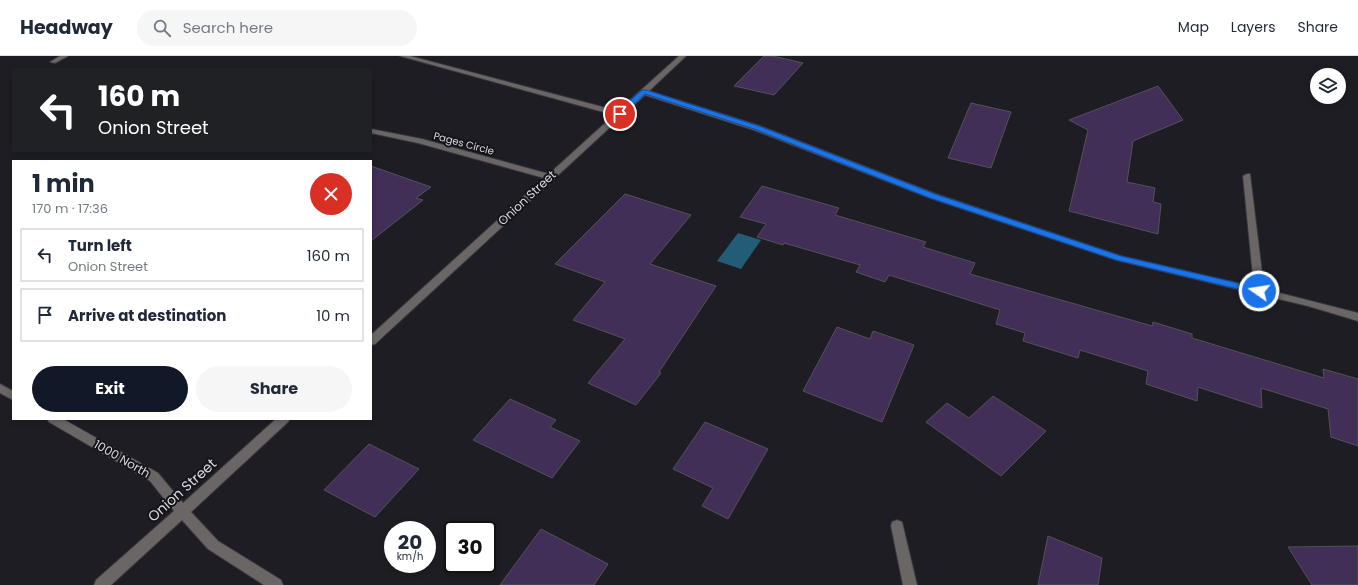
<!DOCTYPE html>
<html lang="en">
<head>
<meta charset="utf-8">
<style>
  :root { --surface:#fff; --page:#f6f6f7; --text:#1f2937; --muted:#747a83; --line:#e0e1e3; --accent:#111827 }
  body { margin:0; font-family:Poppins,sans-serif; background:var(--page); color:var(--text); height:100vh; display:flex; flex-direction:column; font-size:15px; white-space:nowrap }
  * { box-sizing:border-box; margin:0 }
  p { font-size:13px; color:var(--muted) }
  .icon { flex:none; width:22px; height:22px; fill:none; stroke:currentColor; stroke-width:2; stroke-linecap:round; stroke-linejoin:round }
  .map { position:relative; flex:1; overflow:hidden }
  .details { position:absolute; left:12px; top:104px; width:360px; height:260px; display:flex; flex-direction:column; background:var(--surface); border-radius:0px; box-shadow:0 2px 6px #0003 }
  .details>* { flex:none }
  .hud { position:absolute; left:12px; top:12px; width:360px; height:84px; border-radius:0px; box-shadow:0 2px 6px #0003; background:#202124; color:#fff; overflow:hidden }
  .controls { position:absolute; left:1310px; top:12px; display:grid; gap:8px }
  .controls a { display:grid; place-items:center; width:36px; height:36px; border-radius:50%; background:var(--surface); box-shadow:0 2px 6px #0003; font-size:20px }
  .speed { position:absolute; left:384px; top:465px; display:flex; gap:8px; font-size:20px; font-weight:700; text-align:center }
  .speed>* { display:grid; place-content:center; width:52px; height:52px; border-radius:50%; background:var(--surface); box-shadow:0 2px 6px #0003; line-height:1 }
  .speed small { font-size:10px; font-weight:400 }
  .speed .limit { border:2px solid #111; border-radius:6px; background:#fff; color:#111 }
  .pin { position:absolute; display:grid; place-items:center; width:34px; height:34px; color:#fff; margin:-17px; border:2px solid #fff; border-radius:50%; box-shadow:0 1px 4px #0007 }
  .me { position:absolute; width:44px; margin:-22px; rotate:283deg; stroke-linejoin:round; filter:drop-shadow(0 0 3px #0008) }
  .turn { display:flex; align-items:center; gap:14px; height:84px; padding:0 20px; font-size:18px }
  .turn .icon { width:52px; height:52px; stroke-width:2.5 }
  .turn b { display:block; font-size:28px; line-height:34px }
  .round { display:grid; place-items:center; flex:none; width:42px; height:42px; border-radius:21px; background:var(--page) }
  .overview { display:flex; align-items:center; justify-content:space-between; height:68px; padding:0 20px }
  h1 { font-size:24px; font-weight:700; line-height:30px }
  .cta { display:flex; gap:8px; margin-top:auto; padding:8px 20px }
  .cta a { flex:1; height:46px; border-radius:24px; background:var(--accent); color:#fff; font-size:16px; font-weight:700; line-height:46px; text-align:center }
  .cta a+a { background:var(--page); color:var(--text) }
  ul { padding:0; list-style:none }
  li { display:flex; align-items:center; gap:12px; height:54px; margin:0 8px 6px; padding:0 12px; border:2px solid var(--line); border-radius:0px }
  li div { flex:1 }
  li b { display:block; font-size:15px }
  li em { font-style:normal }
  header { display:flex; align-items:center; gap:24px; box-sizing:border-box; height:56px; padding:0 20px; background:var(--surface); border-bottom:1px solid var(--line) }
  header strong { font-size:19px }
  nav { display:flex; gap:22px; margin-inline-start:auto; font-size:14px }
  .search { width:280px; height:36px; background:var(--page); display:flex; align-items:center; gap:10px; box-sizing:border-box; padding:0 14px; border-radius:22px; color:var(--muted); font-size:15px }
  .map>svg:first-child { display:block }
  .water { fill:#235c76 }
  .building { fill:#412f58; stroke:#545159 }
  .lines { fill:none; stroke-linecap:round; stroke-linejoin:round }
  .minor-casing { stroke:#38373e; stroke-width:2 }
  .minor { fill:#6a6665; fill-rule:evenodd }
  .route { fill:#1a73e8; stroke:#114b97 }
  .labels { text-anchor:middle; stroke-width:4; stroke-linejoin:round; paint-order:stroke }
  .far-street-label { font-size:10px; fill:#dadadf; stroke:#14141b }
  .street-label { font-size:12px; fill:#dadadf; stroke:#14141b }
  .near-street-label { font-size:14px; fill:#dadadf; stroke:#14141b }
</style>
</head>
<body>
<header>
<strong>Headway</strong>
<div class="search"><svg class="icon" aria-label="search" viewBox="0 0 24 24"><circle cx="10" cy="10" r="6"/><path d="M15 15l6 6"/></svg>Search here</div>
<nav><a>Map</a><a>Layers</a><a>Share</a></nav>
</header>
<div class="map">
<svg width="1358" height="529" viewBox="0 0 1358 529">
  <rect width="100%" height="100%" fill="#1e1d24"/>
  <polygon class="water" points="738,177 761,184 741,213 717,205"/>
  <g class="building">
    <polygon points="764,0 773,0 803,7 774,39 734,30"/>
    <polygon points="1158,30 1183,64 1133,85 1127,126 1155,132 1153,146 1161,148 1158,178 1069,155 1088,74 1069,64"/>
    <polygon points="971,47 1011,56 991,112 948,102"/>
    <polygon points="371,110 431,131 416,142 423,144 371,185"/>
    <polygon points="762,130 839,152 835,159 926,186 923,191 975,207 970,218 1152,270 1153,266 1192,278 1192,282 1324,322 1323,313 1358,323 1358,390 1331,381 1328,353 1261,332 1262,352 1198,331 1197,345 1146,328 1148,315 1080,294 1078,302 1023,285 1025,277 996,268 1000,254 889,219 885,226 856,216 860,209 784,187 783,189 757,181 766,168 740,161"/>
    <polygon points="625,138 691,159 650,208 716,230 659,316 661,317 636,349 588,327 625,283 573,264 605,226 555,208"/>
    <polygon points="837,271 870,283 873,275 914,289 882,366 803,335"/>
    <polygon points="993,340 1046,375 1001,420 926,366 947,347 969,362"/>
    <polygon points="510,343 556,364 550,371 580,385 552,422 473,384"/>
    <polygon points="705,366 768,393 728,463 702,450 713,432 673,413"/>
    <polygon points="369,388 419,413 375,461 324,434"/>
    <polygon points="541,473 608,508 594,529 500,529"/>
    <polygon points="1048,480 1102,502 1098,529 1038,529"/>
    <polygon points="1358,490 1358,529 1312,529 1288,491"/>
  </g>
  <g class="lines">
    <defs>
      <g id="minor">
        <polygon points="60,0 68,0 55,7 50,6"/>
        <polygon points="400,0 410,0 618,55 679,0 686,0 649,35 760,70 936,138 1121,200 1254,231 1243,120 1247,118 1250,118 1264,233 1358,257 1358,265 1308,250 1116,204 930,142 754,74 645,39 375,288 371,289 371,279 544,122 418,87 371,77 371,73 422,83 549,118 614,59"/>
        <polygon points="0,328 13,335 13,344 0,337"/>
        <polygon points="47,363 63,363 158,417 183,447 276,363 290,363 288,366 191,456 218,485 281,524 283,529 264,529 208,493 182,464 111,529 94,529 96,524 174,455 150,425 49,366"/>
        <polygon points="897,464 902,466 903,470 917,529 903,529 891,470 892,466"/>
      </g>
    </defs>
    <use href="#minor" class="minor-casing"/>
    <use href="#minor" class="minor"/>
  </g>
  <polygon class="route" points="642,34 646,34 759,70 935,138 1121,200 1259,232 1263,235 1259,238 1116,204 930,142 754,73 645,38 622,59 617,59 617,56"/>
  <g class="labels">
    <g class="far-street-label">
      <text transform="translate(464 87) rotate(15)" y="4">Pages Circle</text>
    </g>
    <g class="street-label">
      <text transform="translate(527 142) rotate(-43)" y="4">Onion Street</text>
      <text transform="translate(122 403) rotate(30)" y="4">1000 North</text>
    </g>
    <g class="near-street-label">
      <text transform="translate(182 434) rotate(-42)" y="5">Onion Street</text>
    </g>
  </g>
</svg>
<div class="controls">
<a><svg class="icon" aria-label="layers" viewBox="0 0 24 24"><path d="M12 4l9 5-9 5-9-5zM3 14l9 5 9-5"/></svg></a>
</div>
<div class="speed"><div>20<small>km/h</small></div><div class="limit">30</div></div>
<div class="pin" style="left:620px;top:58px;background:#d93025"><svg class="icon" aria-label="arrive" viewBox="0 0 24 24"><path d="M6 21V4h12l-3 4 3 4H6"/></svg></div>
<svg class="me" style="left:1259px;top:235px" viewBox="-20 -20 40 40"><circle r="17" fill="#1a73e8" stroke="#fff" stroke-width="3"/><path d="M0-11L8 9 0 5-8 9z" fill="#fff"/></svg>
<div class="hud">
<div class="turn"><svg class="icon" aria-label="left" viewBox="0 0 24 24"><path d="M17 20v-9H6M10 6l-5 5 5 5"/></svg><div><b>160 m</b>Onion Street</div></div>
</div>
<section class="details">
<div class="overview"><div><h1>1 min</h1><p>170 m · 17:36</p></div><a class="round" style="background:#d93025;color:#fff"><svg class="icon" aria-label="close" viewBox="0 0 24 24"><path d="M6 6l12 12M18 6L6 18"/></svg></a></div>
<ul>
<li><svg class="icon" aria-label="left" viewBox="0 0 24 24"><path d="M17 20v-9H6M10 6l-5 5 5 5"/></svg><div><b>Turn left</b><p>Onion Street</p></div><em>160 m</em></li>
<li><svg class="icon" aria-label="arrive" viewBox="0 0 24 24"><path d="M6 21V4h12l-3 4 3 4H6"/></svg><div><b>Arrive at destination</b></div><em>10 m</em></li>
</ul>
<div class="cta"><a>Exit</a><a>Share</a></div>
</section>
</div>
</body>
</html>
